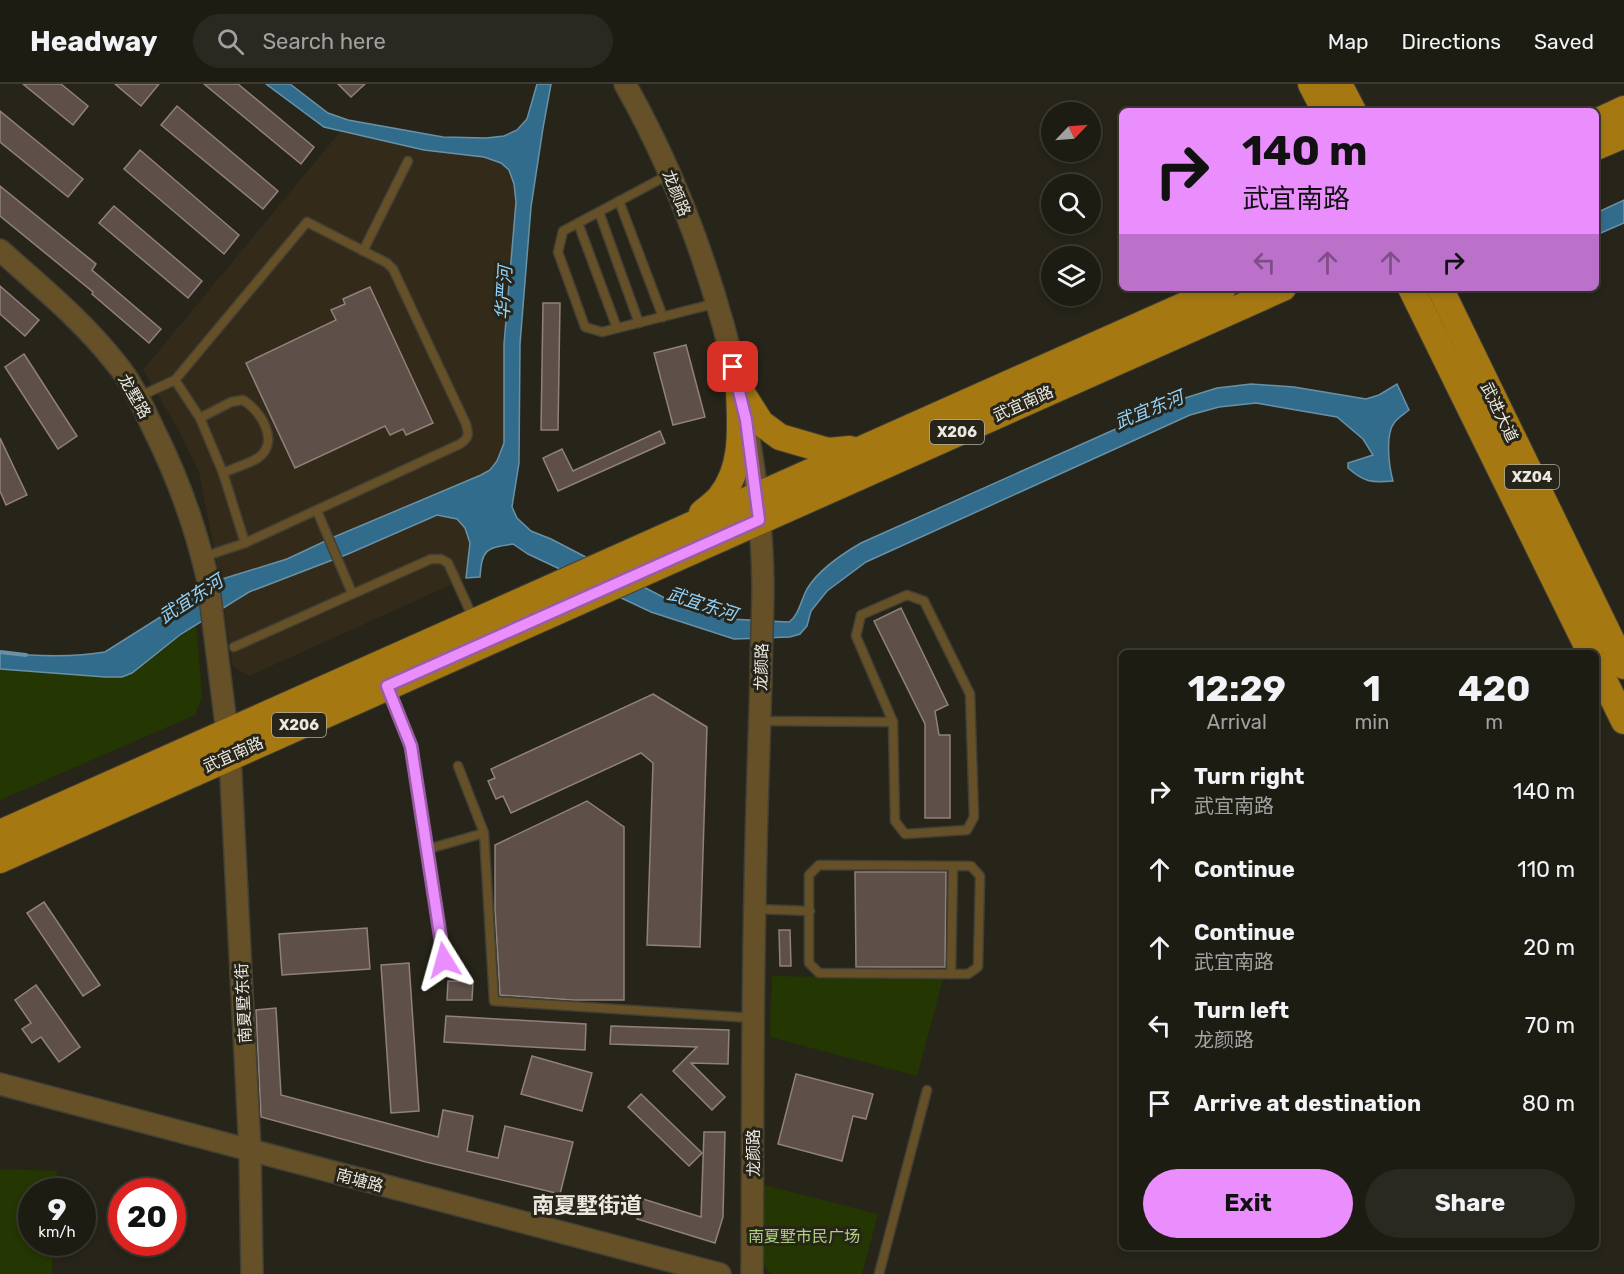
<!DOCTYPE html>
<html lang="en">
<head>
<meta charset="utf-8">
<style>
  :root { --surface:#1d1c13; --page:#2a2921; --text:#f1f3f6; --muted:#a0a1a0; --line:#3b3a33; --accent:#ea8dfd }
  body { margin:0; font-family:Rubik,"Noto Sans SC",sans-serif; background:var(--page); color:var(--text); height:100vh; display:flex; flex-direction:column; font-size:22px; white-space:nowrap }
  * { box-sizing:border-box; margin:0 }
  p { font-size:20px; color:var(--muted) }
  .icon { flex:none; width:33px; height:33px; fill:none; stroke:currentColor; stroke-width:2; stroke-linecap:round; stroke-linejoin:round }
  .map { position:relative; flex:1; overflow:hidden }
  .panel { position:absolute; left:1119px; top:566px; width:480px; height:600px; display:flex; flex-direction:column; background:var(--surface); border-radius:9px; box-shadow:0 3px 9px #0003,0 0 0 2px var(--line) }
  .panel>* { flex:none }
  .top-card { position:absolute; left:1119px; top:24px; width:480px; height:183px; border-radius:9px; box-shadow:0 3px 9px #0003,0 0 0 2px var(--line); background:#ea8dfd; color:#111; overflow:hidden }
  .needle { width:39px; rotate:65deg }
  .buttons { position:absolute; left:1041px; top:18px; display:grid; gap:12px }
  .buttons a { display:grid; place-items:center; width:60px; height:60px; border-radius:50%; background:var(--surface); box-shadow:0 3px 9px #0003,0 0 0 2px var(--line); font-size:30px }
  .speed { position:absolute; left:18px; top:1094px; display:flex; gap:12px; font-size:30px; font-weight:700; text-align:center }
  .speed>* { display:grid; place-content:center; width:78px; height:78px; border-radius:50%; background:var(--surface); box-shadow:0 3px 9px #0003,0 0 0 2px var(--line); line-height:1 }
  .speed small { font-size:15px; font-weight:400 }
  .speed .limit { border:9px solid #d22; background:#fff; color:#111 }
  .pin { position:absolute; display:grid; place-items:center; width:51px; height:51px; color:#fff; margin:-26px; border-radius:12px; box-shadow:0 3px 9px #0006 }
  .me { position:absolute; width:66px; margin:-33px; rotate:352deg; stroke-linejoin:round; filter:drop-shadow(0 0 4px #0008) }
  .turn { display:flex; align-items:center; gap:21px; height:126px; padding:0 24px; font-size:27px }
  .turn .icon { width:78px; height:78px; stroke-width:2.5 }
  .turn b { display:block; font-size:42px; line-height:51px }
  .lanes { display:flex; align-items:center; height:57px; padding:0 24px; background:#0003; justify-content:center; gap:30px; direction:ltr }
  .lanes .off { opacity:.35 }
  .eta { display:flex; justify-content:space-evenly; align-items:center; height:102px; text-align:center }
  .eta b { font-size:36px; font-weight:700; line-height:42px }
  .action { display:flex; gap:12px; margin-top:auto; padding:12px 24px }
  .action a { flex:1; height:69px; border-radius:36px; background:var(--accent); color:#111; font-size:24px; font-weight:700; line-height:69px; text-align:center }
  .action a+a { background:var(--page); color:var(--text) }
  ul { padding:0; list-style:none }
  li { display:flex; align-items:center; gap:18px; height:78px; padding:0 24px }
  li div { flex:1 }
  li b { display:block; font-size:22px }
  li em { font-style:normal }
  header { display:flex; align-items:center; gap:36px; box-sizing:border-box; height:84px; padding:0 30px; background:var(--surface); border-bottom:2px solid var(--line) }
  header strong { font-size:28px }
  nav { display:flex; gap:33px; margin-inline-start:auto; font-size:21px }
  .search { width:420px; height:54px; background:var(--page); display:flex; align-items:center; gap:15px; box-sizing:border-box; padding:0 21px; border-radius:33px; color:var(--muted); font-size:22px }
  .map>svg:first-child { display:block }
  .medical { fill:#342a1a }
  .green { fill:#243602 }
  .water { fill:#326c8d; stroke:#6991a6; stroke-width:1.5 }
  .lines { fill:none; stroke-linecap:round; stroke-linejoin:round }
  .stream { stroke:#6991a6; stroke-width:4 }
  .building { fill:#5e5049; stroke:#90817a; stroke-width:1.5 }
  .service-casing { stroke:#424035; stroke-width:11 }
  .tertiary-casing { stroke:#424035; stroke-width:24 }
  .primary-casing { stroke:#424035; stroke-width:28 }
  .service { stroke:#655028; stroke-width:8 }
  .tertiary { stroke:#655028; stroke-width:21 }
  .primary { stroke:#a57812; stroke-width:26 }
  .route-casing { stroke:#985ca4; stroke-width:15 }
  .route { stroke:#ea8dfd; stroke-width:10 }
  .labels { text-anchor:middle; stroke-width:6; stroke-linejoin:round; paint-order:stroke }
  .shield { fill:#272519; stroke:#b0aea4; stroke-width:1.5 }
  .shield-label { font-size:15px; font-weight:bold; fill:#eae8e0 }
  .street-label { font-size:16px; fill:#eae8e0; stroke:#272519 }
  .park-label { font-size:16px; fill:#adcf80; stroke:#272519 }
  .water-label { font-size:18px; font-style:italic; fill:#92d3fd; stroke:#272519 }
  .district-label { font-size:22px; font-weight:bold; fill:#eae8e0; stroke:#272519 }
</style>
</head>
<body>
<header>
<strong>Headway</strong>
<div class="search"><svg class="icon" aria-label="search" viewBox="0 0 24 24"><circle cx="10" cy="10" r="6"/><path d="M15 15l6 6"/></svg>Search here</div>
<nav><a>Map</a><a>Directions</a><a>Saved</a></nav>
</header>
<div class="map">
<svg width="1624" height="1190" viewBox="0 0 1624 1190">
  <rect width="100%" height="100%" fill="#272519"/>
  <polygon class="medical" points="340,48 424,66 484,73 501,79 509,86 514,100 516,118 504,260 504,359 470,459 466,494 249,592 233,583 217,480 199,388 178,345 143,286"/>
  <g class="green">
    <polygon points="196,540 202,612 195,631 0,716 0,585 105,593"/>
    <polygon points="772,892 943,895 917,992 770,953"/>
    <polygon points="0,1085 57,1087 56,1107 32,1107 32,1158 53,1158 52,1190 0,1190"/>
    <polygon points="764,1101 878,1130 862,1190 771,1190 763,1180"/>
  </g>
  <g class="water">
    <path d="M266,0H290L328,29L348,36L443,53L486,54L504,52L517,46L527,35L537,0H551L543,44L531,123L520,260L519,379L512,423L517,434L531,447L551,455L688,526L730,535L789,538C799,531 801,516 807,505C819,485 842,470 861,459L1185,314L1217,304L1251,300L1294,303L1366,315L1379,311L1397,300L1409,326C1404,330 1397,334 1394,339C1385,351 1389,383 1393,397C1371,399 1364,398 1348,384V379L1373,371L1363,355L1337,333L1256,319L1219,323L1190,331L866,478L827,507L811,527L807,542L800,550L790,553L734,555L651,528L528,470L513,460C485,464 482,466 480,493L466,494L470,459L465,444L457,435L437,431L348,470L249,508L181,550L132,589L122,593H105L0,585V569C34,572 71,574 105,568L219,496L287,475L334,453L481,391L490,386L497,377L504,359V260L516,118L514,100L509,86L501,79L484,73L424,66L324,43Z"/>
    <polygon points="1624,116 1624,139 1596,151 1596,129"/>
  </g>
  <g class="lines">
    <polyline class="stream" points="0,568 26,571"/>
  </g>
  <g class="building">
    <polygon points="23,0 61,0 88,22 73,41"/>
    <polygon points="115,0 159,0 141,22"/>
    <polygon points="204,0 238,0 314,63 301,80"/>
    <polygon points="338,0 365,0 351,13"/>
    <polygon points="177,22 278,107 263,125 161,41"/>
    <polygon points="0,27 83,95 68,113 0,58"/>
    <polygon points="140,66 239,151 224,170 124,85"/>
    <polygon points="0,102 96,180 92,186 161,245 149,259 92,210 93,208 0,132"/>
    <polygon points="114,122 202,197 188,214 99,139"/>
    <polygon points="0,202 39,236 25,252 0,230"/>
    <polygon points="370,203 433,339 406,351 403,345 390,351 385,342 295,384 246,279 336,236 331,226 345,220 343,215"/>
    <polygon points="543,219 560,219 558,346 541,346"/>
    <polygon points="686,261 705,333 673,341 654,269"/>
    <polygon points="24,270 77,352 58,365 5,283"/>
    <polygon points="660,347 665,359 558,407 543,374 562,365 573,387"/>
    <polygon points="0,354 27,411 6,421 0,407"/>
    <polygon points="901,524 948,621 935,627 939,651 950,651 950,734 925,734 925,640 874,537"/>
    <polygon points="653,610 707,643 700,863 647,861 653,679 641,669 511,729 503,712 496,715 488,697 495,694 491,685"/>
    <polygon points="587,717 624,743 624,916 573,916 500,911 495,825 495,761"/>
    <polygon points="855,788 946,788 945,883 856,883"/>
    <polygon points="44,818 100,901 83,912 27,829"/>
    <polygon points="367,844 370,885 282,891 279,850"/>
    <polygon points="779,846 790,846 791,882 780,882"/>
    <polygon points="409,879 419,1027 391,1029 381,881"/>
    <polygon points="448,897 473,898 472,916 447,916"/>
    <polygon points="36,901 80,963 59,978 41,953 32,959 22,945 31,939 15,916"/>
    <polygon points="276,924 281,1011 438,1053 443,1026 473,1032 467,1067 498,1074 505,1042 573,1058 560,1110 426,1078 261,1033 256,926"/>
    <polygon points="446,932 586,940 585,966 444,958"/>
    <polygon points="611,942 729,946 728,980 691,979 725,1013 712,1026 673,987 697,963 610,960"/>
    <polygon points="532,972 592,989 582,1027 521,1010"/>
    <polygon points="796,990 873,1010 866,1035 853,1032 842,1077 778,1060"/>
    <polygon points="641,1010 702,1069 689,1082 628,1023"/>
    <polygon points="704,1048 725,1048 723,1133 715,1159 637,1135 643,1115 701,1133"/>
  </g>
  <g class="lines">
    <defs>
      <g id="service">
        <polyline points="668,91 563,147 558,168 585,243 602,248 717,219"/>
        <polyline points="619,117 663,233"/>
        <polyline points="599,128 639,239"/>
        <polyline points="578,139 617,244"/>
        <polyline points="363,167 408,77"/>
        <polyline points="175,296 200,334 223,389 245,459"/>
        <path d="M138,313L175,296L307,138L387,179L393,185L466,340C469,350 469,354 460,360L245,459L203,473"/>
        <path d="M200,334L231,318L243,316C260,326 281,358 258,374C248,380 234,384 223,389"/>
        <polyline points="317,427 352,509"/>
        <polygon points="907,511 924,517 970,610 974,733 967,746 905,750 895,737 893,638 856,552 861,531"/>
        <polyline points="234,563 431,475 441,475 448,479 474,536"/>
        <polyline points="389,605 411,662 444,876"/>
        <polyline points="760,637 893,638"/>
        <polyline points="458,682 484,749 494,917 753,934"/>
        <polyline points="428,765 484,749"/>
        <polygon points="819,781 971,782 980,792 978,883 968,890 819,889 809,879 809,791"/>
        <polyline points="755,825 810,827"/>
        <polyline points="951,890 953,782"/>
        <polyline points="879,1190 927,1006"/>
      </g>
      <g id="tertiary">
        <path d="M625,0C706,143 761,337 763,501C763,532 761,562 761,593C759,666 756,739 755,812C752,938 753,1064 752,1190"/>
        <path d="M0,166C40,202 82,236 115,278C132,298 143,323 154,346C178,394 196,444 208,497L230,672L250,1067L252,1190"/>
        <polyline points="0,1000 720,1190"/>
      </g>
      <g id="primary">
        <polyline points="1311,0 1325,27"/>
        <polyline points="1339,0 1353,27"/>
        <polyline points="1596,38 1624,25"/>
        <polyline points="1596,63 1624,51"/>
        <polyline points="1411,204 1590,568"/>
        <polyline points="1440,204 1624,582"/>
        <polyline points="740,306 761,339 780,353 828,367 850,365"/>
        <path d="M702,429C708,424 715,419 720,413C745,382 740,341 739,304"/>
        <polyline points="1596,580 1624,637"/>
        <polyline points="0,749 1223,204"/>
        <polyline points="0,776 1283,204"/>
      </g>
    </defs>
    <use href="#service" class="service-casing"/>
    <use href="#tertiary" class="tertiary-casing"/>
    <use href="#primary" class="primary-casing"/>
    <use href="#service" class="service"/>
    <use href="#tertiary" class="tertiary"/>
    <use href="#primary" class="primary"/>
  </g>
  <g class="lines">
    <defs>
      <polyline id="route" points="444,876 411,662 387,602 759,436 746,336 733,283"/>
    </defs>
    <use href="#route" class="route-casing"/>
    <use href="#route" class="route"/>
  </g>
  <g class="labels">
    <g class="shield">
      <rect x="930" y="336" width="54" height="24" rx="4.5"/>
      <rect x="1505" y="381" width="54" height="24" rx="4.5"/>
      <rect x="272" y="629" width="54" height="24" rx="4.5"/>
    </g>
    <g class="shield-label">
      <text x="957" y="353">X206</text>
      <text x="1532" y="398">XZ04</text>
      <text x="299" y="646">X206</text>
    </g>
    <g class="street-label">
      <text transform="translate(677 109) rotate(68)" y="6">龙颜路</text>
      <text transform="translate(135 312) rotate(60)" y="6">龙墅路</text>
      <text transform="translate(1023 319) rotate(-24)" y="6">武宜南路</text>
      <text transform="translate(1500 328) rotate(64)" y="6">武进大道</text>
      <text transform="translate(761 583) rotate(-89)" y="6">龙颜路</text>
      <text transform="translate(233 670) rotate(-24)" y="6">武宜南路</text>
      <text transform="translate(243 919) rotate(-93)" y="6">南夏墅东街</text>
      <text transform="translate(753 1069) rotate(-90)" y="6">龙颜路</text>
      <text transform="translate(360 1096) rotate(15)" y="6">南塘路</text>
    </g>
    <g class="park-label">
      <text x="804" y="1158">南夏墅市民广场</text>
    </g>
    <g class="water-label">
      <text transform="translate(504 209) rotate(-87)" y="6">华严河</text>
      <text transform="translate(1149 326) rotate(-22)" y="6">武宜东河</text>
      <text transform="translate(191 515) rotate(-33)" y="6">武宜东河</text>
      <text transform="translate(702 520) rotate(18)" y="6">武宜东河</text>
    </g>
    <g class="district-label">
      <text x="587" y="1129">南夏墅街道</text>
    </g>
  </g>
</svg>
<div class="buttons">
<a><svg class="needle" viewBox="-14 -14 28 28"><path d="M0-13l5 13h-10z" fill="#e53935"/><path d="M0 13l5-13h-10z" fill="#a0a1a0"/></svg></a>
<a><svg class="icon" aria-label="search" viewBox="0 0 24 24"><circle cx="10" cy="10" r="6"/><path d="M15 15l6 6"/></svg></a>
<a><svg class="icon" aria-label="layers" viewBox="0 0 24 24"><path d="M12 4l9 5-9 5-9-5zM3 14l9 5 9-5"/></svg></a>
</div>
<div class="speed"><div>9<small>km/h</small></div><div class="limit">20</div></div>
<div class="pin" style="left:733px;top:283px;background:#d93025"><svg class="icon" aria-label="arrive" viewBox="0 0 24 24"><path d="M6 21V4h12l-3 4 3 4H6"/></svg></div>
<svg class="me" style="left:444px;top:876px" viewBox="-20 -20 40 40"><path d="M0-17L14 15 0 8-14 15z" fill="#ea8dfd" stroke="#fff" stroke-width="4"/></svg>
<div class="top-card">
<div class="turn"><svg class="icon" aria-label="right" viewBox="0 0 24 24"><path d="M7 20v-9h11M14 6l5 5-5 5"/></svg><div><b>140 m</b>武宜南路</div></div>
<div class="lanes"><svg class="icon off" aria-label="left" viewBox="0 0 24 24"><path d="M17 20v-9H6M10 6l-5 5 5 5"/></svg><svg class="icon off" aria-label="ahead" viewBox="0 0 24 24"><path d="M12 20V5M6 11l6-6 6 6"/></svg><svg class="icon off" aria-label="ahead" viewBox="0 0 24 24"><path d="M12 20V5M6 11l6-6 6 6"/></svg><svg class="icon" aria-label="right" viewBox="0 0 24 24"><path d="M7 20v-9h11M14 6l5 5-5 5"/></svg></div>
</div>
<section class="panel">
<div class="eta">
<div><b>12:29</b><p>Arrival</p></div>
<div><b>1</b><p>min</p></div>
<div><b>420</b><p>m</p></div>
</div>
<ul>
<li><svg class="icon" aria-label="right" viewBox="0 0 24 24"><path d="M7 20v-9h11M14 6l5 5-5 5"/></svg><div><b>Turn right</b><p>武宜南路</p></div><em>140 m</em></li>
<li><svg class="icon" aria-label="ahead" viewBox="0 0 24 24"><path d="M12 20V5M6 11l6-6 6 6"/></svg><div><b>Continue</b></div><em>110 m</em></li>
<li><svg class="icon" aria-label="ahead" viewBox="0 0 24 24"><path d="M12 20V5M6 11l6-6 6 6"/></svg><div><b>Continue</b><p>武宜南路</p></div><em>20 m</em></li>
<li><svg class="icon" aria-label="left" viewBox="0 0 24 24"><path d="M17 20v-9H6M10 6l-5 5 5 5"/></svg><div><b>Turn left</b><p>龙颜路</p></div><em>70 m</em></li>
<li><svg class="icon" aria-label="arrive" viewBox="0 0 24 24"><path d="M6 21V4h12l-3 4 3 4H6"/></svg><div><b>Arrive at destination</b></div><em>80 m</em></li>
</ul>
<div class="action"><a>Exit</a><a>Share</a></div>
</section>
</div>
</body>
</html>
